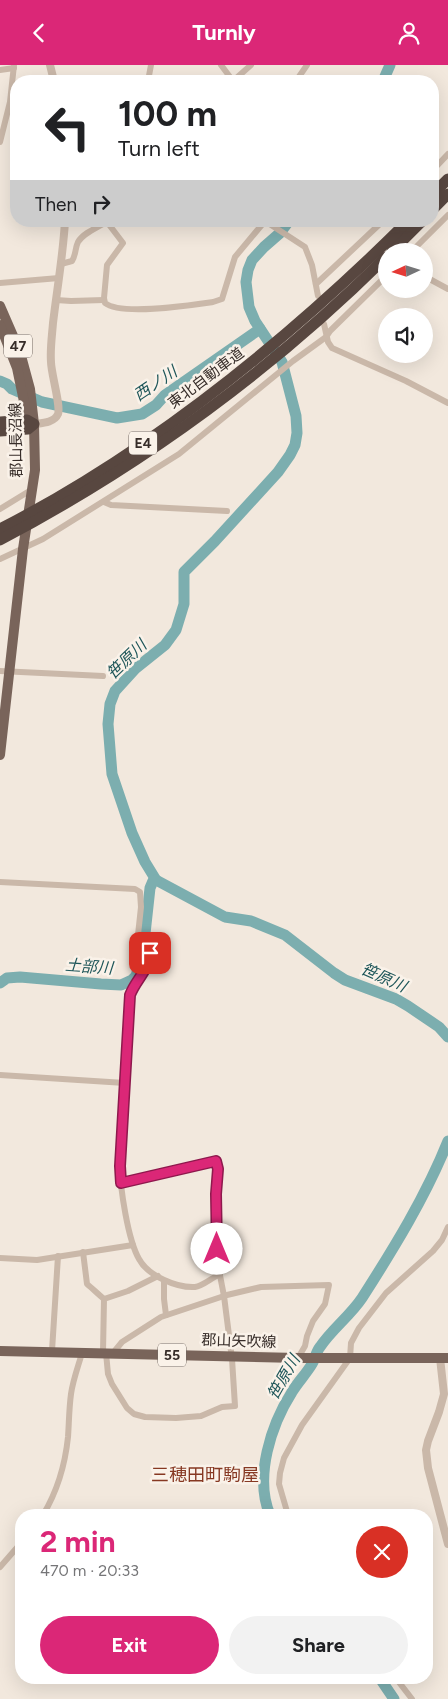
<!DOCTYPE html>
<html lang="en">
<head>
<meta charset="utf-8">
<style>
  :root { --surface:#fff; --page:#f2f2f2; --text:#202124; --muted:#757577; --accent:#db2777 }
  body { margin:0; font-family:Figtree,"Noto Sans JP",sans-serif; background:var(--page); color:var(--text); height:100vh; display:flex; flex-direction:column; font-size:19px; white-space:nowrap }
  * { box-sizing:border-box; margin:0 }
  p { font-size:16px; color:var(--muted) }
  .icon { flex:none; width:28px; height:28px; fill:none; stroke:currentColor; stroke-width:2; stroke-linecap:round; stroke-linejoin:round }
  .map { position:relative; flex:1; overflow:hidden }
  .details { position:absolute; left:15px; top:1444px; width:418px; height:175px; display:flex; flex-direction:column; background:var(--surface); border-radius:20px; box-shadow:0 5px 20px #0002 }
  .details>* { flex:none }
  .hud { position:absolute; left:10px; top:10px; width:429px; height:152px; border-radius:20px; box-shadow:0 5px 20px #0002; background:#fff; color:var(--text); overflow:hidden }
  .needle { width:32px; rotate:266deg }
  .tools { position:absolute; left:378px; top:178px; display:grid; gap:10px }
  .tools a { display:grid; place-items:center; width:55px; height:55px; border-radius:50%; background:var(--surface); box-shadow:0 5px 20px #0002; font-size:25px }
  .pin { position:absolute; display:grid; place-items:center; width:42px; height:42px; color:#fff; margin:-21px; border-radius:10px; box-shadow:0 2px 8px #0006 }
  .me { position:absolute; width:55px; margin:-28px; rotate:0deg; stroke-linejoin:round; filter:drop-shadow(0 0 4px #0008) }
  .turn { display:flex; align-items:center; gap:18px; height:105px; padding:0 25px; font-size:22px }
  .turn .icon { width:65px; height:65px; stroke-width:2.5 }
  .turn b { display:block; font-size:35px; line-height:42px }
  .then { display:flex; align-items:center; height:48px; padding:0 25px; background:#0003; gap:10px; font-size:19px }
  .round { display:grid; place-items:center; flex:none; width:52px; height:52px; border-radius:26px; background:var(--page) }
  .summary { display:flex; align-items:center; justify-content:space-between; height:85px; padding:0 25px }
  h1 { font-size:30px; font-weight:700; line-height:38px; color:var(--accent) }
  .action { display:flex; gap:10px; margin-top:auto; padding:10px 25px }
  .action a { flex:1; height:58px; border-radius:30px; background:var(--accent); color:#fff; font-size:20px; font-weight:700; line-height:58px; text-align:center }
  .action a+a { background:var(--page); color:var(--text) }
  header { display:flex; justify-content:space-between; align-items:center; height:65px; padding:0 25px; background:var(--accent); color:#fff; font-size:22px; font-weight:700 }
  .map>svg:first-child { display:block }
  .lines { fill:none; stroke-linecap:round; stroke-linejoin:round }
  .river { stroke:#7caeaf; stroke-width:11 }
  .minor { stroke:#cab8a9; stroke-width:6 }
  .tertiary { stroke:#cab8a9; stroke-width:8 }
  .primary { stroke:#79645a; stroke-width:10 }
  .motorway { stroke:#584740; stroke-width:11 }
  .route-casing { stroke:#8e194d; stroke-width:12 }
  .route { stroke:#db2777; stroke-width:9 }
  .labels { text-anchor:middle; stroke-width:5; stroke-linejoin:round; paint-order:stroke }
  .shield { fill:#faf2e9; stroke:#726863; stroke-width:1 }
  .shield-label { font-size:14px; font-weight:bold; fill:#372d29 }
  .street-label { font-size:15px; fill:#372d29; stroke:#faf2e9 }
  .water-label { font-size:16px; font-style:italic; fill:#1e5659; stroke:#faf2e9 }
  .quarter-label { font-size:18px; fill:#863822; stroke:#faf2e9 }
</style>
</head>
<body>
<header><svg class="icon" aria-label="back" viewBox="0 0 24 24"><path d="M15 5l-7 7 7 7"/></svg>Turnly<svg class="icon" aria-label="person" viewBox="0 0 24 24"><circle cx="12" cy="8" r="4"/><path d="M4 21q1-7 8-7t8 7"/></svg></header>
<div class="map">
<svg width="448" height="1634" viewBox="0 0 448 1634">
  <rect width="100%" height="100%" fill="#f2e8dd"/>
  <g class="lines">
    <g class="river">
      <polyline points="383,16 390,0"/>
      <polyline points="289,156 280,168 264,182 252,195 248,205 246,217 249,242 255,256 282,297 296,351 297,368 295,380 290,390 278,407 215,476 184,507 184,539 176,565 165,580 135,604 115,626 110,639 108,659 112,709 132,768 145,797 156,815 225,852 251,856 285,870 334,908 345,915 396,934 408,941 439,962 448,972"/>
      <polyline points="0,316 7,319 12,324 42,337 117,353 142,349 156,340 165,330 260,264"/>
      <polyline points="0,918 7,913 20,912 101,919 121,920 132,915 136,911 143,887 150,823 153,816 156,815"/>
      <path d="M270,1450C254,1412 271,1360 292,1327C298,1317 306,1309 312,1299C315,1294 316,1287 320,1282C332,1264 350,1251 362,1233C394,1183 426,1131 448,1076"/>
      <polyline points="379,1612 394,1634"/>
    </g>
    <g class="minor">
      <polyline points="221,0 233,16"/>
      <polyline points="0,5 14,3"/>
      <polyline points="148,16 151,0"/>
      <polyline points="233,16 251,0"/>
      <polyline points="296,16 307,0"/>
      <polyline points="0,77 10,37 14,0"/>
      <polyline points="432,106 448,89"/>
      <polyline points="265,156 305,182 312,200 318,231"/>
      <path d="M107,157L123,178L107,200L104,233L105,238C121,251 192,240 213,237L222,234L235,192L265,156"/>
      <polyline points="412,186 448,150"/>
      <path d="M61,199L72,196C76,190 75,183 78,177C84,167 99,162 108,156"/>
      <polyline points="424,211 448,224"/>
      <polyline points="0,218 59,213"/>
      <polyline points="316,219 383,156"/>
      <polyline points="56,235 71,236 104,235"/>
      <polyline points="324,259 328,277 332,283 406,316 448,338"/>
      <polyline points="104,437 111,440 227,446"/>
      <polyline points="0,444 31,425"/>
      <polyline points="0,494 43,474 179,389 293,296 326,272 330,266 386,211"/>
      <polyline points="0,606 103,611"/>
      <path d="M0,817L135,824L140,827L141,842L137,879L139,884H147L150,891L145,906L134,922L130,930L120,1101C120,1123 128,1175 139,1194C148,1211 177,1223 195,1222C203,1221 211,1213 219,1210"/>
      <polyline points="0,1010 125,1018"/>
      <path d="M83,1187L87,1219C93,1224 98,1229 104,1234"/>
      <polyline points="0,1193 37,1195 133,1180"/>
      <polyline points="164,1216 164,1234 166,1250"/>
      <polyline points="52,1286 58,1191"/>
      <polyline points="103,1287 104,1234 128,1226 158,1211"/>
      <polyline points="106,1288 108,1309 112,1319 127,1343 134,1349 145,1352 176,1353 201,1351 222,1342 235,1341 232,1294 224,1231 217,1195 216,1129 218,1103 216,1096 121,1118"/>
      <polyline points="113,1288 122,1277 161,1252 227,1230 261,1222 329,1220 325,1239 313,1256 307,1271 305,1281 298,1293"/>
      <path d="M43,1450C58,1425 65,1401 68,1372C69,1358 69,1344 71,1329C73,1315 78,1302 82,1288"/>
      <polyline points="288,1450 279,1419 280,1408 284,1393 302,1360 350,1293 351,1278 359,1263 386,1228 433,1186 442,1175 448,1162"/>
      <polyline points="0,1502 21,1478"/>
      <polyline points="395,1612 412,1634"/>
    </g>
    <g class="tertiary">
      <polyline points="50,0 54,16"/>
      <path d="M34,359C42,358 54,358 58,349C61,341 51,308 51,297C50,284 52,271 53,258C57,224 63,191 65,156"/>
      <polyline points="440,1293 444,1329 439,1347 428,1376 426,1385 428,1403 448,1479"/>
    </g>
    <g class="primary">
      <polyline points="0,241 20,287 30,324 34,359 35,405 23,484 0,690"/>
      <polyline points="0,260 17,303 26,346"/>
      <polyline points="0,1286 298,1293 448,1293"/>
    </g>
    <g class="motorway">
      <polyline points="432,130 448,114"/>
      <polyline points="432,145 448,129"/>
      <polyline points="392,186 422,156"/>
      <polyline points="0,357 27,355 34,359 28,364 0,366"/>
      <path d="M0,464C152,386 287,276 408,156"/>
      <path d="M0,475C142,400 272,305 386,192"/>
    </g>
  </g>
  <g class="lines">
    <defs>
      <path id="route" d="M150,888C148,907 136,914 130,930L120,1101L121,1118L216,1096L218,1104L216,1129L217,1184"/>
    </defs>
    <use href="#route" class="route-casing"/>
    <use href="#route" class="route"/>
  </g>
  <g class="labels">
    <g class="shield">
      <rect x="4" y="269.5" width="28" height="23" rx="4"/>
      <rect x="129" y="366.5" width="28" height="23" rx="4"/>
      <rect x="158" y="1278.5" width="28" height="23" rx="4"/>
    </g>
    <g class="shield-label">
      <text x="18" y="286">47</text>
      <text x="143" y="383">E4</text>
      <text x="172" y="1295">55</text>
    </g>
    <g class="street-label">
      <text transform="translate(206 313) rotate(-37)" y="5">東北自動車道</text>
      <text transform="translate(16 375) rotate(-91)" y="5">郡山長沼線</text>
      <text transform="translate(239 1276) rotate(2)" y="5">郡山矢吹線</text>
    </g>
    <g class="water-label">
      <text transform="translate(155 318) rotate(-34)" y="6">西ノ川</text>
      <text transform="translate(126 594) rotate(-44)" y="6">笹原川</text>
      <text transform="translate(89 901) rotate(4)" y="6">土部川</text>
      <text transform="translate(384 912) rotate(24)" y="6">笹原川</text>
      <text transform="translate(283 1312) rotate(-60)" y="6">笹原川</text>
    </g>
    <g class="quarter-label">
      <text x="205" y="1416">三穂田町駒屋</text>
    </g>
  </g>
</svg>
<div class="tools">
<a><svg class="needle" viewBox="-14 -14 28 28"><path d="M0-13l5 13h-10z" fill="#e53935"/><path d="M0 13l5-13h-10z" fill="#757577"/></svg></a>
<a><svg class="icon" aria-label="sound" viewBox="0 0 24 24"><path d="M4 9h4l5-4v14l-5-4H4zM17 9q2 3 0 6"/></svg></a>
</div>
<div class="pin" style="left:150px;top:888px;background:#d93025"><svg class="icon" aria-label="arrive" viewBox="0 0 24 24"><path d="M6 21V4h12l-3 4 3 4H6"/></svg></div>
<svg class="me" style="left:217px;top:1184px" viewBox="-20 -20 40 40"><circle r="19" fill="#fff"/><path d="M0-13L10 11 0 6-10 11z" fill="#db2777"/></svg>
<div class="hud">
<div class="turn"><svg class="icon" aria-label="left" viewBox="0 0 24 24"><path d="M17 20v-9H6M10 6l-5 5 5 5"/></svg><div><b>100 m</b>Turn left</div></div>
<div class="then">Then<svg class="icon" aria-label="right" viewBox="0 0 24 24"><path d="M7 20v-9h11M14 6l5 5-5 5"/></svg></div>
</div>
<section class="details">
<div class="summary"><div><h1>2 min</h1><p>470 m · 20:33</p></div><a class="round" style="background:#d93025;color:#fff"><svg class="icon" aria-label="close" viewBox="0 0 24 24"><path d="M6 6l12 12M18 6L6 18"/></svg></a></div>
<div class="action"><a>Exit</a><a>Share</a></div>
</section>
</div>
</body>
</html>
